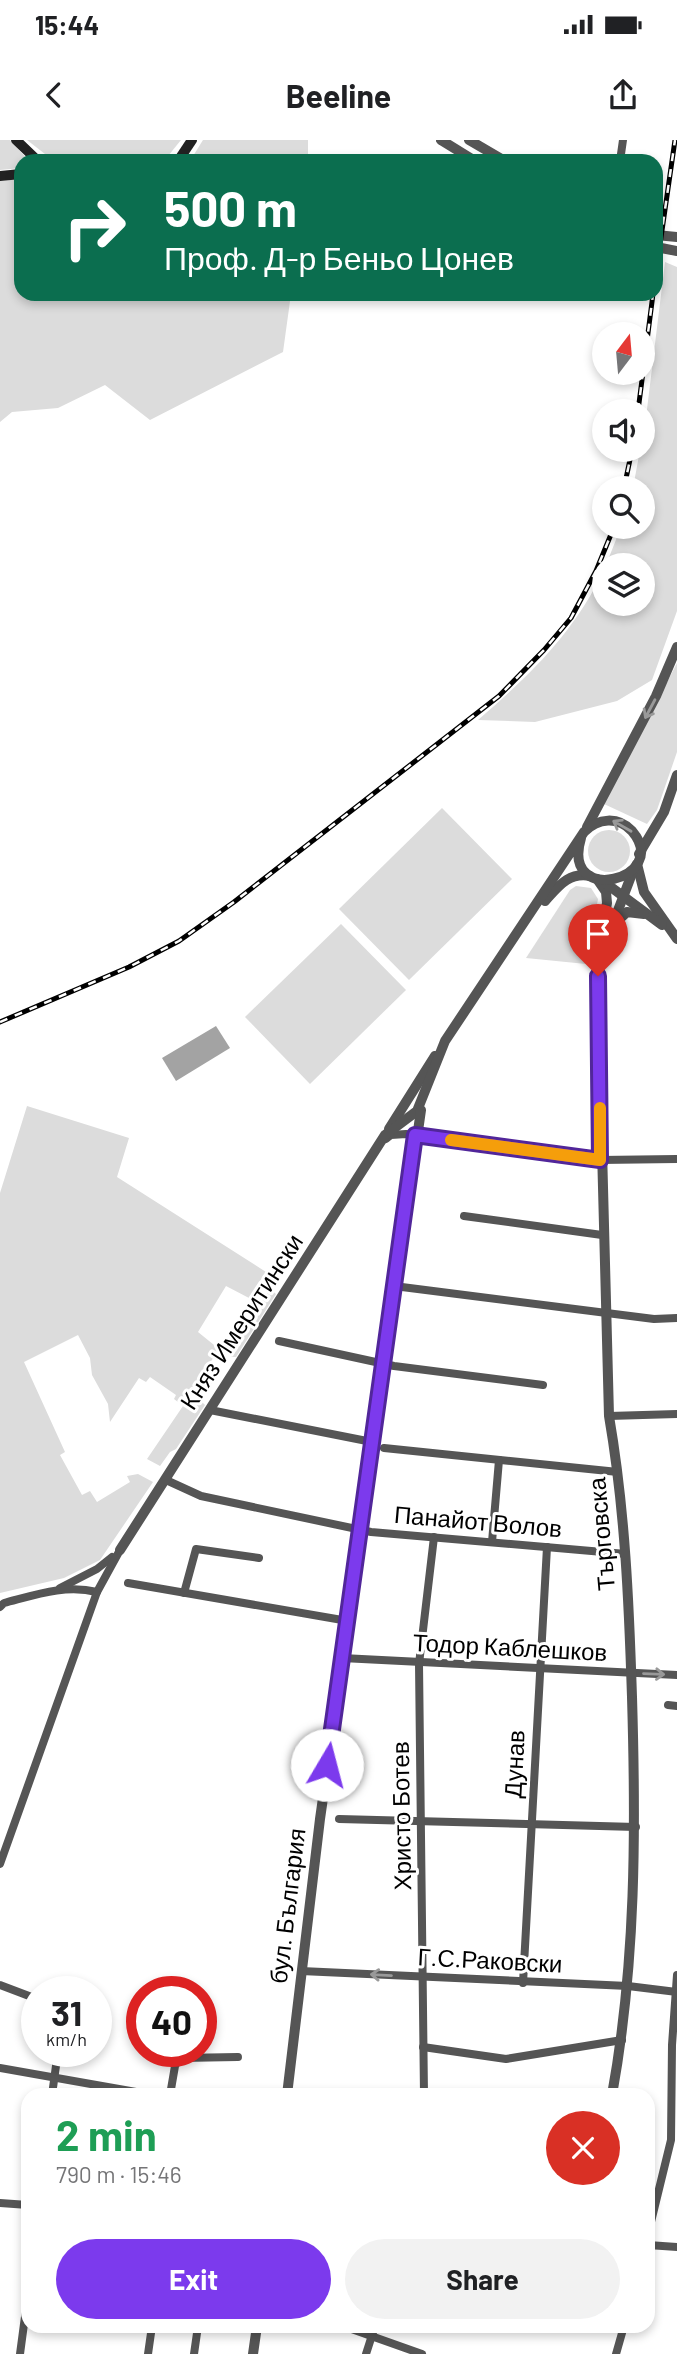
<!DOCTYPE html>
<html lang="en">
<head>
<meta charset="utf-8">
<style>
  :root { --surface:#fff; --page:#f2f2f2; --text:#202124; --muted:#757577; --accent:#7c3aed }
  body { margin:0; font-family:Barlow,sans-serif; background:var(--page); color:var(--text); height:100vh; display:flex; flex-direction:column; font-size:26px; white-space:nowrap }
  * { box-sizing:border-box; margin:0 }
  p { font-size:23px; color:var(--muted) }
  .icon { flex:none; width:38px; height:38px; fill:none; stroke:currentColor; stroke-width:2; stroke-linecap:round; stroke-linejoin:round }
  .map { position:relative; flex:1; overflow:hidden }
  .details { position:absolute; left:21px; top:1948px; width:634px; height:245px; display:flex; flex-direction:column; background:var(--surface); border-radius:21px; box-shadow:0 4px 10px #0003 }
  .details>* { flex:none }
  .banner { position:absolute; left:14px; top:14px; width:649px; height:147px; border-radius:21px; box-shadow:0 4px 10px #0003; background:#0b6e4f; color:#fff; overflow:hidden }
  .needle { width:46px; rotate:16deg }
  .tools { position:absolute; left:592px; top:182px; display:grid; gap:14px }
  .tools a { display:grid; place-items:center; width:63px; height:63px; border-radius:50%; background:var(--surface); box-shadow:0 4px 10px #0003; font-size:35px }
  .speed { position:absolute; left:21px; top:1836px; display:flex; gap:14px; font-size:35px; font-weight:700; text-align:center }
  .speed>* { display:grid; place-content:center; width:91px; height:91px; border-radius:50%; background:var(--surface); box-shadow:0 4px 10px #0003; line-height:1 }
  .speed small { font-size:18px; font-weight:400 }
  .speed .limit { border:10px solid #d22; background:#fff; color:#111 }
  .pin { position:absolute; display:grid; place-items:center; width:60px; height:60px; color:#fff; margin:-72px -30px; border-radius:50% 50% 50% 0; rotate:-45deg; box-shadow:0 0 7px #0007 }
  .pin .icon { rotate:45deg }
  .me { position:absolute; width:77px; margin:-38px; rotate:8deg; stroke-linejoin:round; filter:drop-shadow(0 0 5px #0008) }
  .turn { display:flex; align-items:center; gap:24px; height:147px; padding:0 35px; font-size:32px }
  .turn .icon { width:91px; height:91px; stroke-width:2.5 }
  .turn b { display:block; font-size:49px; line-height:60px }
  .round { display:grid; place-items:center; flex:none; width:74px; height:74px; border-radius:37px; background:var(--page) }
  .summary { display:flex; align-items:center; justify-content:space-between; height:119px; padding:0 35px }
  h1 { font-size:42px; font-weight:700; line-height:52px; color:#1e9e55 }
  .button { display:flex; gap:14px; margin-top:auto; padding:14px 35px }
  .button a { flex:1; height:80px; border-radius:42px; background:var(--accent); color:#fff; font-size:28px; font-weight:700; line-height:80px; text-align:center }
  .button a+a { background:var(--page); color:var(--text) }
  .status { display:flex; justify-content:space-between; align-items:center; height:49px; padding:0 35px; background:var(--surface); direction:ltr }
  .status svg { height:19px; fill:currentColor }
  header { display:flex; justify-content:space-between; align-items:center; height:91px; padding:0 35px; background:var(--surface); font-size:32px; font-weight:700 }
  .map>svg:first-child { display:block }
  .green { fill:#dcdcdc }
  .water { fill:#a3a3a3 }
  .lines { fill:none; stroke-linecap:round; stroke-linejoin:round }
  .minor { stroke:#555; stroke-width:8 }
  .tertiary { stroke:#555; stroke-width:10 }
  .secondary { stroke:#222; stroke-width:10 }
  .rail-casing { stroke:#000; stroke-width:5 }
  .rail { stroke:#fff; stroke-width:2.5; stroke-dasharray:8; stroke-linecap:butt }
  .oneway { stroke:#999 }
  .route-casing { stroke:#51269a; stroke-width:18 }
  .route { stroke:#7c3aed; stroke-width:12 }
  .slow { stroke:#f59e0b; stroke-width:12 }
  .labels { text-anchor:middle; stroke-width:6; stroke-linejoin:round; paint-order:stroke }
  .street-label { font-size:24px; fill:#000; stroke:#fff }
</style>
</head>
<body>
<div class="status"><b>15:44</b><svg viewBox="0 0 49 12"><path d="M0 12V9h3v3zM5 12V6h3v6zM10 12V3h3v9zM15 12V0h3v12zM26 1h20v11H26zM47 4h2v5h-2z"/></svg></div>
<header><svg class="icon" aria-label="back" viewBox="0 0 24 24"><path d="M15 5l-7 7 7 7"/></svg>Beeline<svg class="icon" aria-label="share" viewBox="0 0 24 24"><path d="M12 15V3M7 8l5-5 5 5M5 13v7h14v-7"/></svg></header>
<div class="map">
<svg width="677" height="2214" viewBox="0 0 677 2214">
  <rect width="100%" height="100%" fill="#fff"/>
  <g class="green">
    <polygon points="0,0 10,0 29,21 21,21 21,28 0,30"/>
    <polygon points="27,0 181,0 164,21 54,21"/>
    <polygon points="203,0 308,0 308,21 190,21"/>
    <polygon points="21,39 21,154 291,154 283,212 150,280 105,245 58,268 12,272 0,282 0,41"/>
    <path d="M665,122L677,127V471L652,540L617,561L535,582L478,580C531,534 573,494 604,430V464H642V425H606L621,387H642V348H633L640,310H642Z"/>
    <polygon points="677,523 677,612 657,670 647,684 604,664"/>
    <polygon points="442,668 512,739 409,840 339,769"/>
    <circle cx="609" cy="711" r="21"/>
    <polygon points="576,746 591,748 598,759 586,824 526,818 570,750"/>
    <polygon points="341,784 406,850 310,944 245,877"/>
    <polygon points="27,966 129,998 117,1037 266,1132 249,1158 226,1146 198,1192 219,1209 188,1257 195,1261 219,1225 221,1230 201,1261 205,1265 176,1309 170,1312 160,1326 147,1319 183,1266 174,1259 176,1255 150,1237 146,1242 139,1238 110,1282 108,1264 92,1235 90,1218 78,1195 24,1222 65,1312 60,1315 82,1355 90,1351 97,1362 130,1342 127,1336 138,1334 153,1342 100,1420 64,1438 0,1453 0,1053"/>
    <polygon points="270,1149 276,1154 236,1217 231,1217 229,1211"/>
  </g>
  <polygon class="water" points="216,886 230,908 176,941 162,918"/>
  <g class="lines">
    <g class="minor">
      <polyline points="620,21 623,0"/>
      <polyline points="386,999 391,995 406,994 600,1020 677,1019"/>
      <polyline points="464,1076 602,1095"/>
      <polyline points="394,1146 654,1179 677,1178"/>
      <polyline points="279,1201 394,1226 543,1245"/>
      <polyline points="210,1270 372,1302"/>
      <polyline points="609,1276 677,1274"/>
      <polyline points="384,1308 618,1332"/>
      <polyline points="166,1340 201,1356 371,1392 626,1414"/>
      <polyline points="492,1402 499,1320"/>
      <polyline points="128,1443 348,1481"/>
      <polyline points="60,1448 97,1429 112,1417"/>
      <polyline points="184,1453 196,1409 259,1418"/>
      <path d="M0,1467L4,1463C35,1455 65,1444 97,1452"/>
      <polyline points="342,1518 677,1535"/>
      <polyline points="668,1565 677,1566"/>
      <polyline points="339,1679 636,1687"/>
      <polyline points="0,1724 97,1452 120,1410"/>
      <polyline points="301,1831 628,1846 677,1852"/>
      <polyline points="523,1843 547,1407"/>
      <polyline points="0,1845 37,1859"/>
      <polyline points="423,1907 506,1919 622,1900"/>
      <polyline points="0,1928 153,1955"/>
      <polyline points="52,1955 58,1911"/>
      <polyline points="170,1955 175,1926 180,1918 238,1917"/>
      <polyline points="424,1955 419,1524 434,1397"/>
      <polyline points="0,2063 28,2065"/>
      <polyline points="648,2094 671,2000 672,1905 677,1835"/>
      <polyline points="648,2105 677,2107"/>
      <polyline points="343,2186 422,2214"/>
      <polyline points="20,2214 28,2154"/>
      <polyline points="148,2214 152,2186"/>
      <polyline points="194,2214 198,2186"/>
      <polyline points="366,2214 375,2186"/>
      <polyline points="616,2214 624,2186"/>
    </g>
    <g class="tertiary">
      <polyline points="441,0 475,21"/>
      <polyline points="469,0 505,21"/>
      <polyline points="656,95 677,97"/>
      <polyline points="656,107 677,111"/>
      <polyline points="587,687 656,556 677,507"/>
      <polyline points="639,714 664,672 677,635"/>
      <polyline points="637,724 644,752 677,799"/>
      <path d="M597,739L606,752L607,763L601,794L598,857L609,1276C625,1369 629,1463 632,1557C636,1690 636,1823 612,1955"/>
      <polyline points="604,742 662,785"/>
      <path d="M545,761C558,747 568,732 590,736"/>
      <polyline points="615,783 627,772 644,774"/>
      <polyline points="606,802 633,731"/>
      <polyline points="389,989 435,916"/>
      <path d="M120,1410L385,995L417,971L445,901L584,692C598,678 618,676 632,691C673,739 560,768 581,698"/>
      <polyline points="287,1955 320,1679 421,970"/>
      <polyline points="253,2214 257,2186"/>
    </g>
    <g class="secondary">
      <polyline points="16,0 38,21"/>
      <polyline points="178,21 192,0"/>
      <polyline points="0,36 21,34"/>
    </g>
    <defs>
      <g id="rail">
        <polyline points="656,132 675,0"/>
        <polyline points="638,271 653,154"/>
        <polyline points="624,348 632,310"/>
        <polyline points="0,882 129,827 179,801 234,762 499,556 544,510 571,478 596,431 614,387"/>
      </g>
    </defs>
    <use href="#rail" class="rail-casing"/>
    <use href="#rail" class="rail"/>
  </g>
  <defs><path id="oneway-shaft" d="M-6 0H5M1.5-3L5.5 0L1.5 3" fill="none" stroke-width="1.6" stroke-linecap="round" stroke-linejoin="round" transform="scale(1.75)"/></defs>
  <g class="oneway">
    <use href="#oneway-shaft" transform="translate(650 569) rotate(118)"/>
    <use href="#oneway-shaft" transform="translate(622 686) rotate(-150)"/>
    <use href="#oneway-shaft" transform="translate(654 1534) rotate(2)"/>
    <use href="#oneway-shaft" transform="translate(381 1835) rotate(-177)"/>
  </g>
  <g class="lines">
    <defs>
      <polyline id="route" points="327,1625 415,995 600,1020 598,836"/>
    </defs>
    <use href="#route" class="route-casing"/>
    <use href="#route" class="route"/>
    <polyline class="slow" points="451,1000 600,1020 600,968"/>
  </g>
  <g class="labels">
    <g class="street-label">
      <text transform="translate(242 1182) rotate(-57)" y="8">Княз Имеритински</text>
      <text transform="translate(478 1382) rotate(5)" y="8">Панайот Волов</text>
      <text transform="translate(602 1394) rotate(-95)" y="8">Търговска</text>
      <text transform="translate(510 1508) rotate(3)" y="8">Тодор Каблешков</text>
      <text transform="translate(515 1624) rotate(-87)" y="8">Дунав</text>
      <text transform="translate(402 1676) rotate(-91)" y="8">Христо Ботев</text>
      <text transform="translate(288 1766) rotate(-83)" y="8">бул. България</text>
      <text transform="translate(490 1821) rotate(3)" y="8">Г.С.Раковски</text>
    </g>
  </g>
</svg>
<div class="tools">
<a><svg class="needle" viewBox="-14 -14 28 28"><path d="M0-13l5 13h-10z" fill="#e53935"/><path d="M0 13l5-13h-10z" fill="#757577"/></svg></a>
<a><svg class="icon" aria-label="sound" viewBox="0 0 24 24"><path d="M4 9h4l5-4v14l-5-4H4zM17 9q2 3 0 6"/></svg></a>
<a><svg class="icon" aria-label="search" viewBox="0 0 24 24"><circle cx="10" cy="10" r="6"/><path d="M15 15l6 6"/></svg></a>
<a><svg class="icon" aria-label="layers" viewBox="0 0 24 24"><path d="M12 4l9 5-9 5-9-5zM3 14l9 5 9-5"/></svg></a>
</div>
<div class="speed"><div>31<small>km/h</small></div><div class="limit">40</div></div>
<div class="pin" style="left:598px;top:836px;background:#d93025"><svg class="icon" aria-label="arrive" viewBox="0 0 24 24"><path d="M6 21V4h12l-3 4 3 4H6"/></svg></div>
<svg class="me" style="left:327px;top:1625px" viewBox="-20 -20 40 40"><circle r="19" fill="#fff"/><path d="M0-13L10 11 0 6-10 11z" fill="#7c3aed"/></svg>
<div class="banner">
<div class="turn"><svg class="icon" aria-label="right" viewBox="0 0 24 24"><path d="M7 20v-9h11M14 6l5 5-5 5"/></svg><div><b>500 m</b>Проф. Д-р Беньо Цонев</div></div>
</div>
<section class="details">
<div class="summary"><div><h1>2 min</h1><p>790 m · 15:46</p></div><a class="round" style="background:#d93025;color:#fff"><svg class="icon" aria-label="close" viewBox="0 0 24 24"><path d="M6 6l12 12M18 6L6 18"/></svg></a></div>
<div class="button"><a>Exit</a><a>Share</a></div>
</section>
</div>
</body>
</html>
